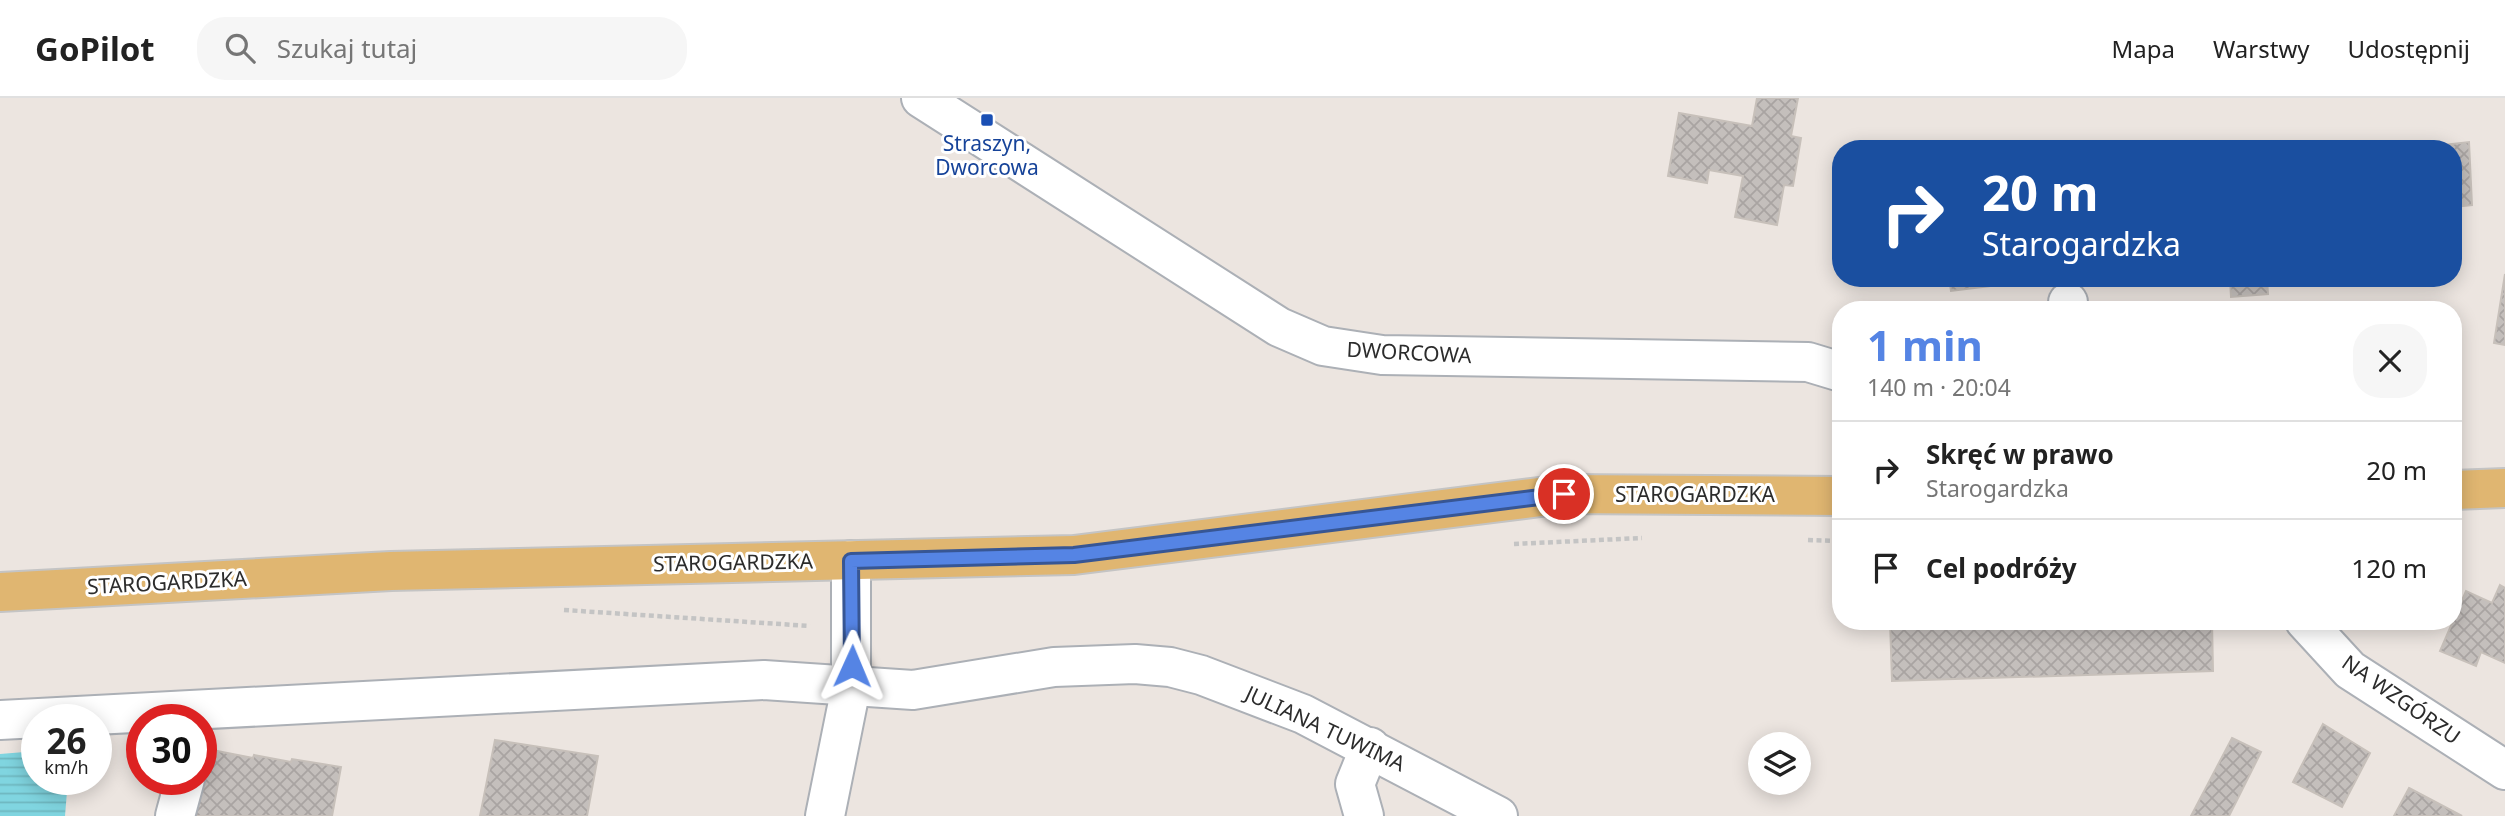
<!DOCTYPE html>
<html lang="pl">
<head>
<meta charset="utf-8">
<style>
  :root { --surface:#fff; --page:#f6f6f6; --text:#222; --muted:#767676; --line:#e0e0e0; --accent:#5584e4 }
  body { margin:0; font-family:"Noto Sans",sans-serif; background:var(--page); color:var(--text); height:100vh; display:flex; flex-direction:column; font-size:26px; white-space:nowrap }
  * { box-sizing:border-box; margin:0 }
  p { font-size:23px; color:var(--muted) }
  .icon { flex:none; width:38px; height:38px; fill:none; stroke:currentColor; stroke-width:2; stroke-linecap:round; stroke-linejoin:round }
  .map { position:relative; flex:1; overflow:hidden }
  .side { position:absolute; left:1832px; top:203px; width:630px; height:329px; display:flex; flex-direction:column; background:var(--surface); border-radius:28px; box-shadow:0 4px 18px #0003 }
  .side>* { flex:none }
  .guide { position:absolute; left:1832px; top:42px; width:630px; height:147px; border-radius:28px; box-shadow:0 4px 18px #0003; background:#1a4fa0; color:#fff; overflow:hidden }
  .controls { position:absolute; left:1748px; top:634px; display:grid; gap:14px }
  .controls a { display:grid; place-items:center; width:63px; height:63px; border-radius:50%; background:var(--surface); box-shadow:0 4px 18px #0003; font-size:35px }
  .speed { position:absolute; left:21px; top:606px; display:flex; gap:14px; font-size:35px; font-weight:700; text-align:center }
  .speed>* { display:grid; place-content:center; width:91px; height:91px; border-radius:50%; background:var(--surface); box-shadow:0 4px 18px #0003; line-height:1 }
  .speed small { font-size:18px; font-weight:400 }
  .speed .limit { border:10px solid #d22; background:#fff; color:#111 }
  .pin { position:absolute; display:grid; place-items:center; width:60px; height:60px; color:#fff; margin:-30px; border:4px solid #fff; border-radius:50%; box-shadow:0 2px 7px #0007 }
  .me { position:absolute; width:77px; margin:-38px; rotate:1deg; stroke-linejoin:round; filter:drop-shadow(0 0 5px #0008) }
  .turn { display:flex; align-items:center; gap:24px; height:147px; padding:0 35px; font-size:32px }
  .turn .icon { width:91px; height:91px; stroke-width:2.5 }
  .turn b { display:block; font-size:49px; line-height:60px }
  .round { display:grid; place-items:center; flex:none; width:74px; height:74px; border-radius:28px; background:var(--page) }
  .head { display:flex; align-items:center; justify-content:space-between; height:119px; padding:0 35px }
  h1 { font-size:42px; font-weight:700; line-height:52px; color:var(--accent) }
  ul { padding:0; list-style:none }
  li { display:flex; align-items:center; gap:21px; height:98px; padding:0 35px; border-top:2px solid var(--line) }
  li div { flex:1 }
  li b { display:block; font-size:26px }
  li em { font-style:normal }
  header { display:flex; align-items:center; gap:42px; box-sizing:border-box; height:98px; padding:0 35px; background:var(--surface); border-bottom:2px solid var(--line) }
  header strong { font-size:33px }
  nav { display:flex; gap:38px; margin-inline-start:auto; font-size:24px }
  .search { width:490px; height:63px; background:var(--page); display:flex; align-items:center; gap:18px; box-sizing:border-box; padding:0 24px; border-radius:28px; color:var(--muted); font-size:26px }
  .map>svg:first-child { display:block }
  .water { fill:url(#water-rules) }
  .building { fill:url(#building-cross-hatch); stroke:#c7c0ba; stroke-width:2 }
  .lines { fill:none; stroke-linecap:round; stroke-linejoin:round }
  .minor-casing { stroke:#acb0b6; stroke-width:42 }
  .major-casing { stroke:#c4c4c4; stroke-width:42 }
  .path { stroke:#c4c4c4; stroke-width:4.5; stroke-dasharray:5 3.5; stroke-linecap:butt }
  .minor { stroke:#fff; stroke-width:38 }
  .major { stroke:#e0b671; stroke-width:38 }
  .route-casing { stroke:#375694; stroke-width:18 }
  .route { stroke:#5584e4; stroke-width:12 }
  .transit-dot { fill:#1a4fb4; stroke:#fff; stroke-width:2.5 }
  .labels { text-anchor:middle; stroke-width:6; stroke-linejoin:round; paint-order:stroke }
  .transit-label { font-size:21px; fill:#164399; stroke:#fff }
  .street-label { font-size:21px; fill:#2c2c2c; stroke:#fff }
</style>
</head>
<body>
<header>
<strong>GoPilot</strong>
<div class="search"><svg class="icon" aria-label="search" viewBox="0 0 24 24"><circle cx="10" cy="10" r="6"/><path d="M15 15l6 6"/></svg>Szukaj tutaj</div>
<nav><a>Mapa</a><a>Warstwy</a><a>Udostępnij</a></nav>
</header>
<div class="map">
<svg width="2505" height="718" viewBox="0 0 2505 718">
  <defs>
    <pattern id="water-rules" width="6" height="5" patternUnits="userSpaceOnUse" patternTransform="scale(1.75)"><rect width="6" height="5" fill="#80d5e0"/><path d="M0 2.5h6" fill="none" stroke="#6fb7c0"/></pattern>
    <pattern id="building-cross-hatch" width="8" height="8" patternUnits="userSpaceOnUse" patternTransform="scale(1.75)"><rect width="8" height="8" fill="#c4bfbc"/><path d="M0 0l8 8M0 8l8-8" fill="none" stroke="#a9a4a2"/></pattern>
  </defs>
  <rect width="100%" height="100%" fill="#ece5e0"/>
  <polygon class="water" points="37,653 37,681 68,681 65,718 0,718 0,656"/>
  <g class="building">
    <polygon points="1757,0 1798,0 1791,38 1801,40 1793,88 1784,87 1777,127 1735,119 1743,78 1709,72 1707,85 1668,78 1679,15 1752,28"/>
    <polygon points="2469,44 2472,107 2454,109 2454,51 2435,51 2435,48"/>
    <polygon points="2505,176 2505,247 2494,245"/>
    <polygon points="1949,180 2015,180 2016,185 1951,193"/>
    <polygon points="2179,180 2240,180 2180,184"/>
    <polygon points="2240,180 2267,180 2268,196 2231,199 2230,181"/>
    <polygon points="2500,487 2505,490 2505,565 2481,554 2476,568 2440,553 2466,493 2492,505"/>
    <polygon points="1890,523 2212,523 2213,573 1892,583"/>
    <polygon points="2323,626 2370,655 2342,709 2293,684"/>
    <polygon points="2232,640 2261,654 2229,718 2191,718"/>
    <polygon points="495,642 598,658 587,718 480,718"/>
    <polygon points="207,651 253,660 254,657 291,664 292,661 341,669 332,718 181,718 201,681 201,652"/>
    <polygon points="2409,690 2462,718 2394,718"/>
  </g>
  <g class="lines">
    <defs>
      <g id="minor">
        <polyline points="921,0 1279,229 1323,248 1382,257 1808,264 1841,274"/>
        <polyline points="2068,204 2068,212"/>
        <polyline points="2305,523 2350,572 2505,672"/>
        <polyline points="0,622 764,582 913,592 1054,569 1135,566 1170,569 1201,577 1303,616 1498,718"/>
        <polyline points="175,718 185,681"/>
        <polyline points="825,718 851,589 851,462"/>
        <polyline points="1364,718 1355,686 1370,649"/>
      </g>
      <g id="major">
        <polyline points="2454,392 2505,390"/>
        <polyline points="0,494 391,473 1074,457 1564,396 1841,398"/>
      </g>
    </defs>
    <use href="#minor" class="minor-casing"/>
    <use href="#major" class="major-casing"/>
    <g class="path">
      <polyline points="1808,442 1841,443"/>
      <polyline points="1514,446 1642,440"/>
      <polyline points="564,512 810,528"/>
    </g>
    <use href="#minor" class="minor"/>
    <use href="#major" class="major"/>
  </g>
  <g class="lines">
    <defs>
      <polyline id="route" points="852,568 851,463 1074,457 1564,396"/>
    </defs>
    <use href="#route" class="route-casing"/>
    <use href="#route" class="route"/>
  </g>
  <rect class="transit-dot" x="980" y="15" width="14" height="14" rx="3.5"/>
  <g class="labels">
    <g class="transit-label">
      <text x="987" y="53">Straszyn,<tspan x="987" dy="24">Dworcowa</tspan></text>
    </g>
    <g class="street-label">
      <text transform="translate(1409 255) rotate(3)" y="7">DWORCOWA</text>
      <text x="1695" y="404">STAROGARDZKA</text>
      <text transform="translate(733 465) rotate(-1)" y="7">STAROGARDZKA</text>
      <text transform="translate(167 485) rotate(-3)" y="7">STAROGARDZKA</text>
      <text transform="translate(2401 602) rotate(35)" y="7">NA WZGÓRZU</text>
      <text transform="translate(1325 631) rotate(25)" y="7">JULIANA TUWIMA</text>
    </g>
  </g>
</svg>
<div class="controls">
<a><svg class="icon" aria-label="layers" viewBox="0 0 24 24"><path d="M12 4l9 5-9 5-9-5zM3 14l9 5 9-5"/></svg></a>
</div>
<div class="speed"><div>26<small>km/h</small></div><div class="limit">30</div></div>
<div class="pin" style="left:1564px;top:396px;background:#d93025"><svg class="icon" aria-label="arrive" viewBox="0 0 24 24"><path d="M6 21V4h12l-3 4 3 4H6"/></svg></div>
<svg class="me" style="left:852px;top:568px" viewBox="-20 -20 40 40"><path d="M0-17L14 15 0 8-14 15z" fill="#5584e4" stroke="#fff" stroke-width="4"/></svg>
<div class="guide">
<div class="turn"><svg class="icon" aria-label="right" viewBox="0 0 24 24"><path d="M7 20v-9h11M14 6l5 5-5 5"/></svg><div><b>20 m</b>Starogardzka</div></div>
</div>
<section class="side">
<div class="head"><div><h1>1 min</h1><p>140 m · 20:04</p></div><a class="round"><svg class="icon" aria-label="close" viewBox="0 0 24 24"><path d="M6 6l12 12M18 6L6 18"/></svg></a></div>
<ul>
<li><svg class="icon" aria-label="right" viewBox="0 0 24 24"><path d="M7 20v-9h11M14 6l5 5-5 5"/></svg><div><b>Skręć w prawo</b><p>Starogardzka</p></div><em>20 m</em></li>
<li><svg class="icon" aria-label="arrive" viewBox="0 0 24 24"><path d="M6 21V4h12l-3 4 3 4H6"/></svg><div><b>Cel podróży</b></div><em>120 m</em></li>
</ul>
</section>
</div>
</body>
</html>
